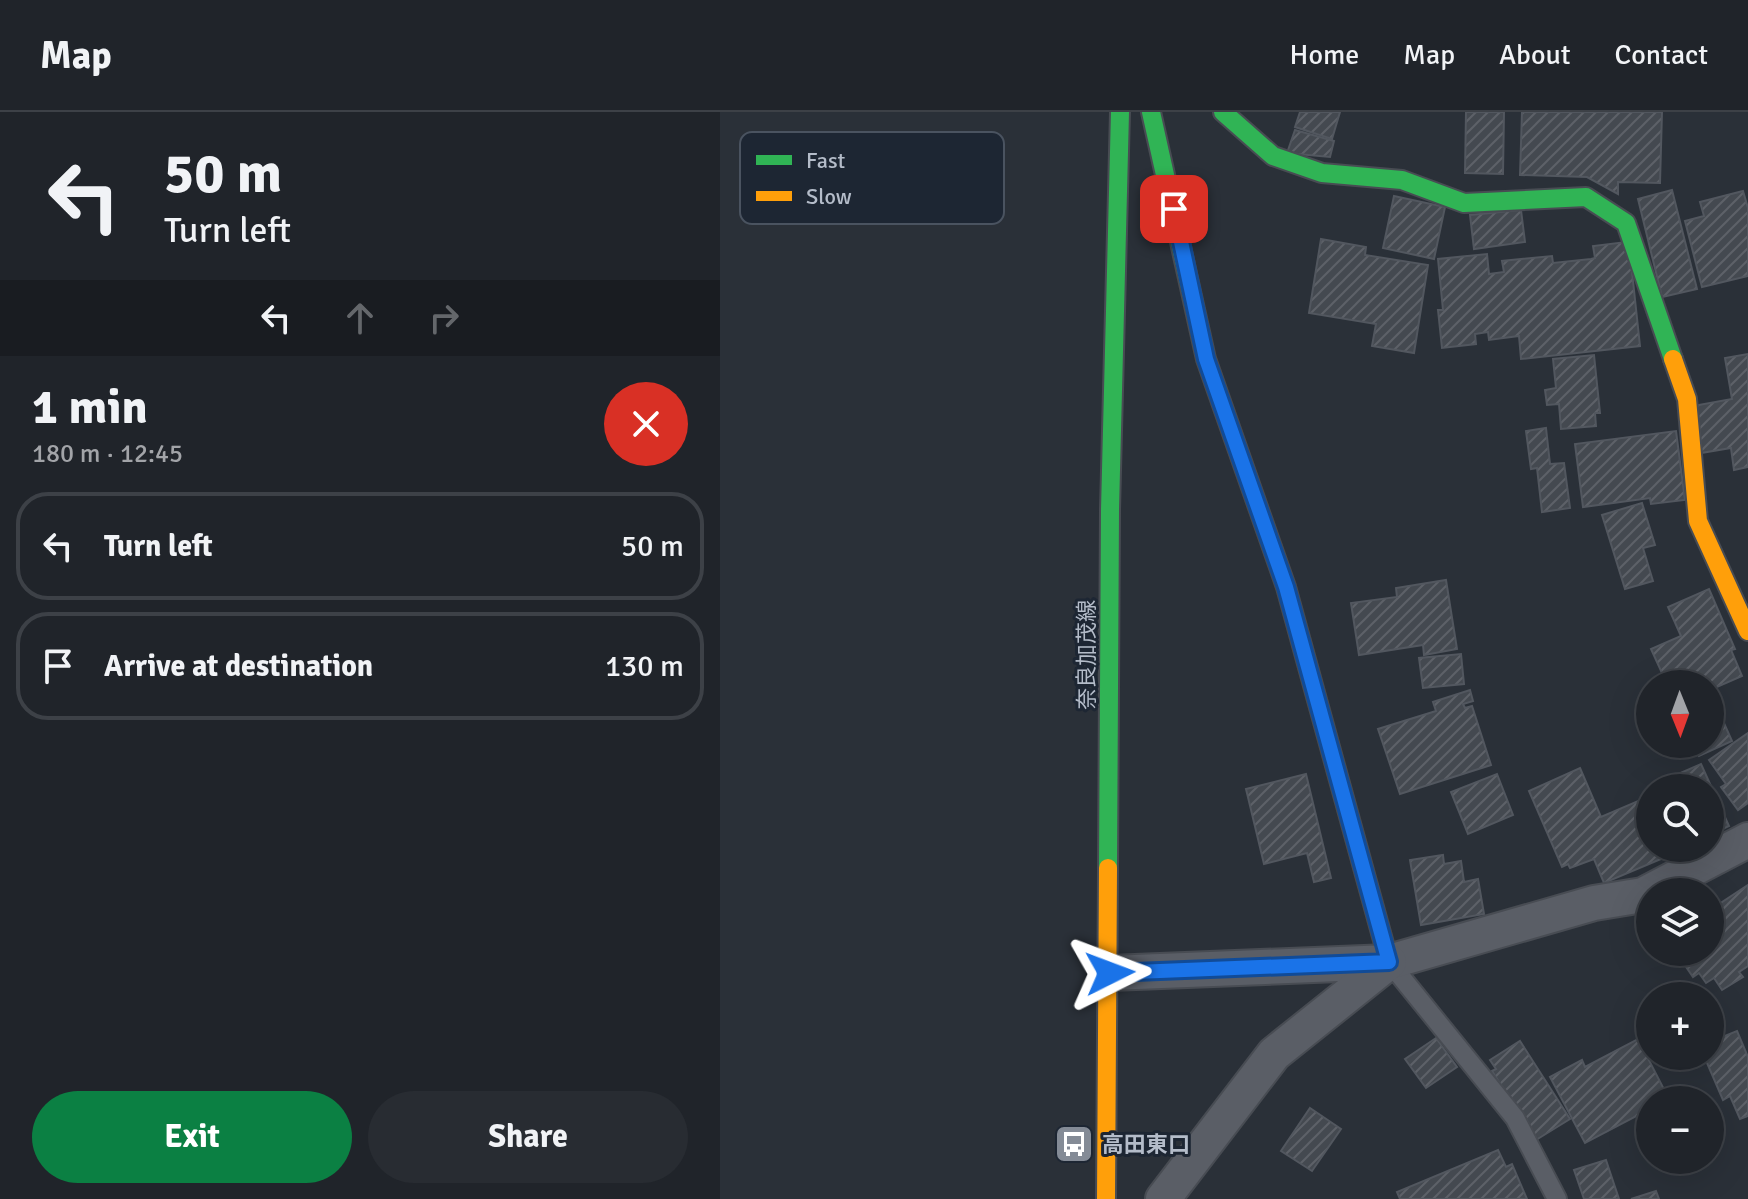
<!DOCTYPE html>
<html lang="en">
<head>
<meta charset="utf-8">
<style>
  :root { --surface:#20242a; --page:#282c32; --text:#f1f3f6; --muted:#a2a4a8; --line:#3d4147; --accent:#0b8043 }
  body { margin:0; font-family:Signika,"Noto Sans JP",sans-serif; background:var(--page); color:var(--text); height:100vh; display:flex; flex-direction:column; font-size:30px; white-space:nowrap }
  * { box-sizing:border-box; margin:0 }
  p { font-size:26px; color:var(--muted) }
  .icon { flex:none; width:44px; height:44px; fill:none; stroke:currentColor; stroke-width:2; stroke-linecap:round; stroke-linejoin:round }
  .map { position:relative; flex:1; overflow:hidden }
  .sheet { display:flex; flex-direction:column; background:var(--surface); width:720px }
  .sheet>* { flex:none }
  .banner { background:#20242a; color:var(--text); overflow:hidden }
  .needle { width:52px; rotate:179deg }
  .controls { position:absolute; left:916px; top:558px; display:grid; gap:16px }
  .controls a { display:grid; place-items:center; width:88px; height:88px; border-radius:50%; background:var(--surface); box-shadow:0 8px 32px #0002,0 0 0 2px var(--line); font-size:40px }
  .pin { position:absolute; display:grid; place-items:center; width:68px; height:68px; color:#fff; margin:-34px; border-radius:16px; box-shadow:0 4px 12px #0006 }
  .me { position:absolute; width:88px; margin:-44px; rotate:87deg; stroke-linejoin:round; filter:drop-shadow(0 0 6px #0008) }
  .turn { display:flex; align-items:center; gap:28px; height:168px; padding:0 32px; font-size:36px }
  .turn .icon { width:104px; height:104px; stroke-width:2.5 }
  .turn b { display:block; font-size:56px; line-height:68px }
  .lanes { display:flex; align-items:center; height:76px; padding:0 32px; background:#0003; justify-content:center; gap:40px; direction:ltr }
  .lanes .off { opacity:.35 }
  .round { display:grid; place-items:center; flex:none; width:84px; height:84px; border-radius:42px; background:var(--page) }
  .head { display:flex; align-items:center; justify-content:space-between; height:136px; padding:0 32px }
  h1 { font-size:48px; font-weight:700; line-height:60px }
  .button { display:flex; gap:16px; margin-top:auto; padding:16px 32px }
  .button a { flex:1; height:92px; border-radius:48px; background:var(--accent); color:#fff; font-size:32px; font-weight:700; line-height:92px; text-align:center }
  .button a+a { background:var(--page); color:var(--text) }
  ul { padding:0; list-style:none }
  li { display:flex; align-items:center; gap:24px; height:108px; margin:0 16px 12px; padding:0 16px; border:4px solid var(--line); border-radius:32px }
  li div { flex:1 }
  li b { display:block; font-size:30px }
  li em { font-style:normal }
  header { display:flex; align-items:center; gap:48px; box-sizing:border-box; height:112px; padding:0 40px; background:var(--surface); border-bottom:2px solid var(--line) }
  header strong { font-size:38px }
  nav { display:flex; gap:44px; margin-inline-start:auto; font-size:28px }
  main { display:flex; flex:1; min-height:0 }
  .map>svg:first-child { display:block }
  .building { fill:url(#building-hatch); stroke:#52575f; stroke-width:2 }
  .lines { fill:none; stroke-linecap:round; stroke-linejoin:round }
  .lane-casing { stroke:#484c53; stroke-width:22 }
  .street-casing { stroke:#484c53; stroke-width:38 }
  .fast-casing { stroke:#484c53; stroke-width:22 }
  .slow-casing { stroke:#484c53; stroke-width:22 }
  .lane { stroke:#5a5e66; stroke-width:18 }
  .street { stroke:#5a5e66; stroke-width:34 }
  .fast { stroke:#30b455; stroke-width:18 }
  .slow { stroke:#ff9f0a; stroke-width:18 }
  .route-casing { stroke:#114b97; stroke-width:20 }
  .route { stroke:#1a73e8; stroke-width:14 }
  .labels { text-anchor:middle; stroke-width:6; stroke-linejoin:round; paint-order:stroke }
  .street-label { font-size:22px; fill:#b4bcc9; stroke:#1d2633 }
  .poi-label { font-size:22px; font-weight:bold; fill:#b4bcc9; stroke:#1d2633; text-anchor:start }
  .key { fill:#1d2633; stroke:#4a5360; stroke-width:2 }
  .key-label { font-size:22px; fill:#b4bcc9 }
</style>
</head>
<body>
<header>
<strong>Map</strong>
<nav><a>Home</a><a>Map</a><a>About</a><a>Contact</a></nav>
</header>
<main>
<section class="sheet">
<div class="banner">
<div class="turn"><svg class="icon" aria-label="left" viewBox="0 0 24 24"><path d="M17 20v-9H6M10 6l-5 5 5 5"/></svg><div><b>50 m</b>Turn left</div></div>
<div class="lanes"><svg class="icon" aria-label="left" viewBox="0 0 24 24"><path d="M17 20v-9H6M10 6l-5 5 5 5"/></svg><svg class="icon off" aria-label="ahead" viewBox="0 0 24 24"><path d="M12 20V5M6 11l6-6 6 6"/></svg><svg class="icon off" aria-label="right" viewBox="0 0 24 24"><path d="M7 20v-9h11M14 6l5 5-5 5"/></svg></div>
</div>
<div class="head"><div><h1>1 min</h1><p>180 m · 12:45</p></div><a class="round" style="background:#d93025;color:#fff"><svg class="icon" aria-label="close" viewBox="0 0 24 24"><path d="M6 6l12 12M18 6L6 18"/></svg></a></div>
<ul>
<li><svg class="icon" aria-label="left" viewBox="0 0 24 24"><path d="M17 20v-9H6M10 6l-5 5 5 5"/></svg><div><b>Turn left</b></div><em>50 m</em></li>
<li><svg class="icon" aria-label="arrive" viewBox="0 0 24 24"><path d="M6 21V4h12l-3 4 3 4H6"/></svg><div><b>Arrive at destination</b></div><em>130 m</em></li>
</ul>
<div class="button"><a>Exit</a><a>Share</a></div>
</section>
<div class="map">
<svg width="1028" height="1087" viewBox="0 0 1028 1087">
  <defs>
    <pattern id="building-hatch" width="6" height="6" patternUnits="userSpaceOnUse" patternTransform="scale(2)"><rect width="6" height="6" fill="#444950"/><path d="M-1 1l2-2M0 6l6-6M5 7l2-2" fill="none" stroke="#5d6168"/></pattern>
  </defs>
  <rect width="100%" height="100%" fill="#2a3038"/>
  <g class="building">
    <polygon points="580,0 620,0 612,27 575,15"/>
    <polygon points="746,0 784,0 783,62 745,61"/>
    <polygon points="802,0 942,0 940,71 898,70 898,82 867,65 800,63"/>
    <polygon points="575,18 614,29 610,45 567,41"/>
    <polygon points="952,78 977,177 942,185 918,87"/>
    <polygon points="1023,79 1028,96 1028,164 982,175 965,109 984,104 980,90"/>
    <polygon points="674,84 725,95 714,147 663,136"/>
    <polygon points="801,98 805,130 754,137 750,103"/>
    <polygon points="601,127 646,135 645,143 708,153 694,241 652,234 656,212 589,201"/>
    <polygon points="906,130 910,141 920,234 801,247 799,224 769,228 768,220 755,222 756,232 722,236 718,198 723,198 718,147 767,142 769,162 784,160 782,149 832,144 833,151 871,147 875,146 873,134"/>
    <polygon points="1028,242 1028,355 1014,358 1011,336 981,341 973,294 1012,287 1005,246"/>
    <polygon points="874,243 880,301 875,301 876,314 841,317 839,292 827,293 825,278 836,276 833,247"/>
    <polygon points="826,316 830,352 844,351 850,396 822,400 817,356 811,357 806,319"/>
    <polygon points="956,319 965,388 931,392 930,386 863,395 855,332"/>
    <polygon points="922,391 935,433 923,436 933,469 905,477 882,403"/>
    <polygon points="726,468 737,537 704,543 703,533 639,543 631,491 677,485 676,476"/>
    <polygon points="989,477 1015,537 1011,538 1022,564 990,578 990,572 947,572 931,537 961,524 948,495"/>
    <polygon points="741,542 744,572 703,576 699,546"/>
    <polygon points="750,578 753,589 743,592 745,596 752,594 771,653 680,682 658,617 716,599 713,590"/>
    <polygon points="990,580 1012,629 979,644 974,632 990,632"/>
    <polygon points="1028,621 1028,691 1018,698 1001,675 1006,672 989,648"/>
    <polygon points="981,652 1009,714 990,723 990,676 946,676 942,669"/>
    <polygon points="860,656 881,705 930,684 930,736 967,736 884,771 874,747 850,756 848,752 842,755 809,679"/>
    <polygon points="586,662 611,766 594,770 587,741 544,752 526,677"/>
    <polygon points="777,662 793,703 748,722 731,680"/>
    <polygon points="723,743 724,752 741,749 744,770 758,767 764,802 701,813 690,748"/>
    <polygon points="1028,773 1028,854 1019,860 1023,865 1002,878 994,866 986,871 979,861 973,865 956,840 990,840 990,798"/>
    <polygon points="1017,919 1028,945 1028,1004 1020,1007 1010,984 1003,988 984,944 990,944 990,930"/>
    <polygon points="716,926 737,955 706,976 685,947"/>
    <polygon points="918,927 949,987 930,988 930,997 865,1031 830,965 862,948 865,955"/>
    <polygon points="800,929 850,1007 816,1028 772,959 776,957 770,948"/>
    <polygon points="590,996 621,1017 592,1059 561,1039"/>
    <polygon points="778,1038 786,1055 792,1052 807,1087 680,1087 677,1080"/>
    <polygon points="886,1048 899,1087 864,1087 854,1058"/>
    <polygon points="936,1079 939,1087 911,1087"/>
  </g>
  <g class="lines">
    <defs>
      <polyline id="lane" points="669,850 795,1006 837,1087"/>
      <g id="street">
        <polyline points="390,861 669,850 874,791 923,783 1028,728"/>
        <polyline points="443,1087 554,942 669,850"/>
      </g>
      <g id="fast">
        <polyline points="431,0 486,247 566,475 669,850"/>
        <polyline points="503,0 553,44 602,61 682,68 744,91 866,85 906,111 953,247"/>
        <polyline points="388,756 390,398 400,0"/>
      </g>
      <g id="slow">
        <polyline points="953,247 967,287 978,409 1028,519"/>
        <polyline points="386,1087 388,756"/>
      </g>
    </defs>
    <use href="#lane" class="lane-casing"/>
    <use href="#street" class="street-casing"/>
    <use href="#fast" class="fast-casing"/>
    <use href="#slow" class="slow-casing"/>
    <use href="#lane" class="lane"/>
    <use href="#street" class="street"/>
    <use href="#fast" class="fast"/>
    <use href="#slow" class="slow"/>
  </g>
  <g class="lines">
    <defs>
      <polyline id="route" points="390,861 669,850 566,475 486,247 454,97"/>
    </defs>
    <use href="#route" class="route-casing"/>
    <use href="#route" class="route"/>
  </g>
  <defs>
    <symbol id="bus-square" viewBox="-11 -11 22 22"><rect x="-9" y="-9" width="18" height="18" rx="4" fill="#848b96" stroke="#1d2633"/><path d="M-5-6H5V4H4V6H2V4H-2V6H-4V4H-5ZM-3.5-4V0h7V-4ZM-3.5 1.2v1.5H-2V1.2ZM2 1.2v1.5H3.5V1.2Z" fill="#fff"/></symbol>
  </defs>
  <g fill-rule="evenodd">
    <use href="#bus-square" x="332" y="1010" width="44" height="44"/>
  </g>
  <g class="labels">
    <g class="street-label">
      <text transform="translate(366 543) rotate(-90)" y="8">奈良加茂線</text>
    </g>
    <g class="poi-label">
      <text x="382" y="1040">高田東口</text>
    </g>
  </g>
  <rect x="20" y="20" width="264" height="92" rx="12" class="key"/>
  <rect x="36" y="43" width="36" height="10" fill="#30b455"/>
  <rect x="36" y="79" width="36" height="10" fill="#ff9f0a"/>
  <g class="key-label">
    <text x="86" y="56">Fast</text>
    <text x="86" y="92">Slow</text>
  </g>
</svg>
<div class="controls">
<a><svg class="needle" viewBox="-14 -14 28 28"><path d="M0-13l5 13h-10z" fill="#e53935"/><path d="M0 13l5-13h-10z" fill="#a2a4a8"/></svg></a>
<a><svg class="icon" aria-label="search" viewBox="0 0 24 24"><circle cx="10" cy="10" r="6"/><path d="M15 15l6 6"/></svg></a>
<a><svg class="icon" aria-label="layers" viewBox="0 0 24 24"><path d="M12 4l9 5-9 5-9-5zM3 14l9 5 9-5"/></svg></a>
<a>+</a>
<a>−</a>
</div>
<div class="pin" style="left:454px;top:97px;background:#d93025"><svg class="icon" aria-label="arrive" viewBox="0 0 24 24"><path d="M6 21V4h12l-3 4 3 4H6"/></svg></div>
<svg class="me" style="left:390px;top:861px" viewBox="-20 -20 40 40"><path d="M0-17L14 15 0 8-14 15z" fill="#1a73e8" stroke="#fff" stroke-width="4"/></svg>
</div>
</main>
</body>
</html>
